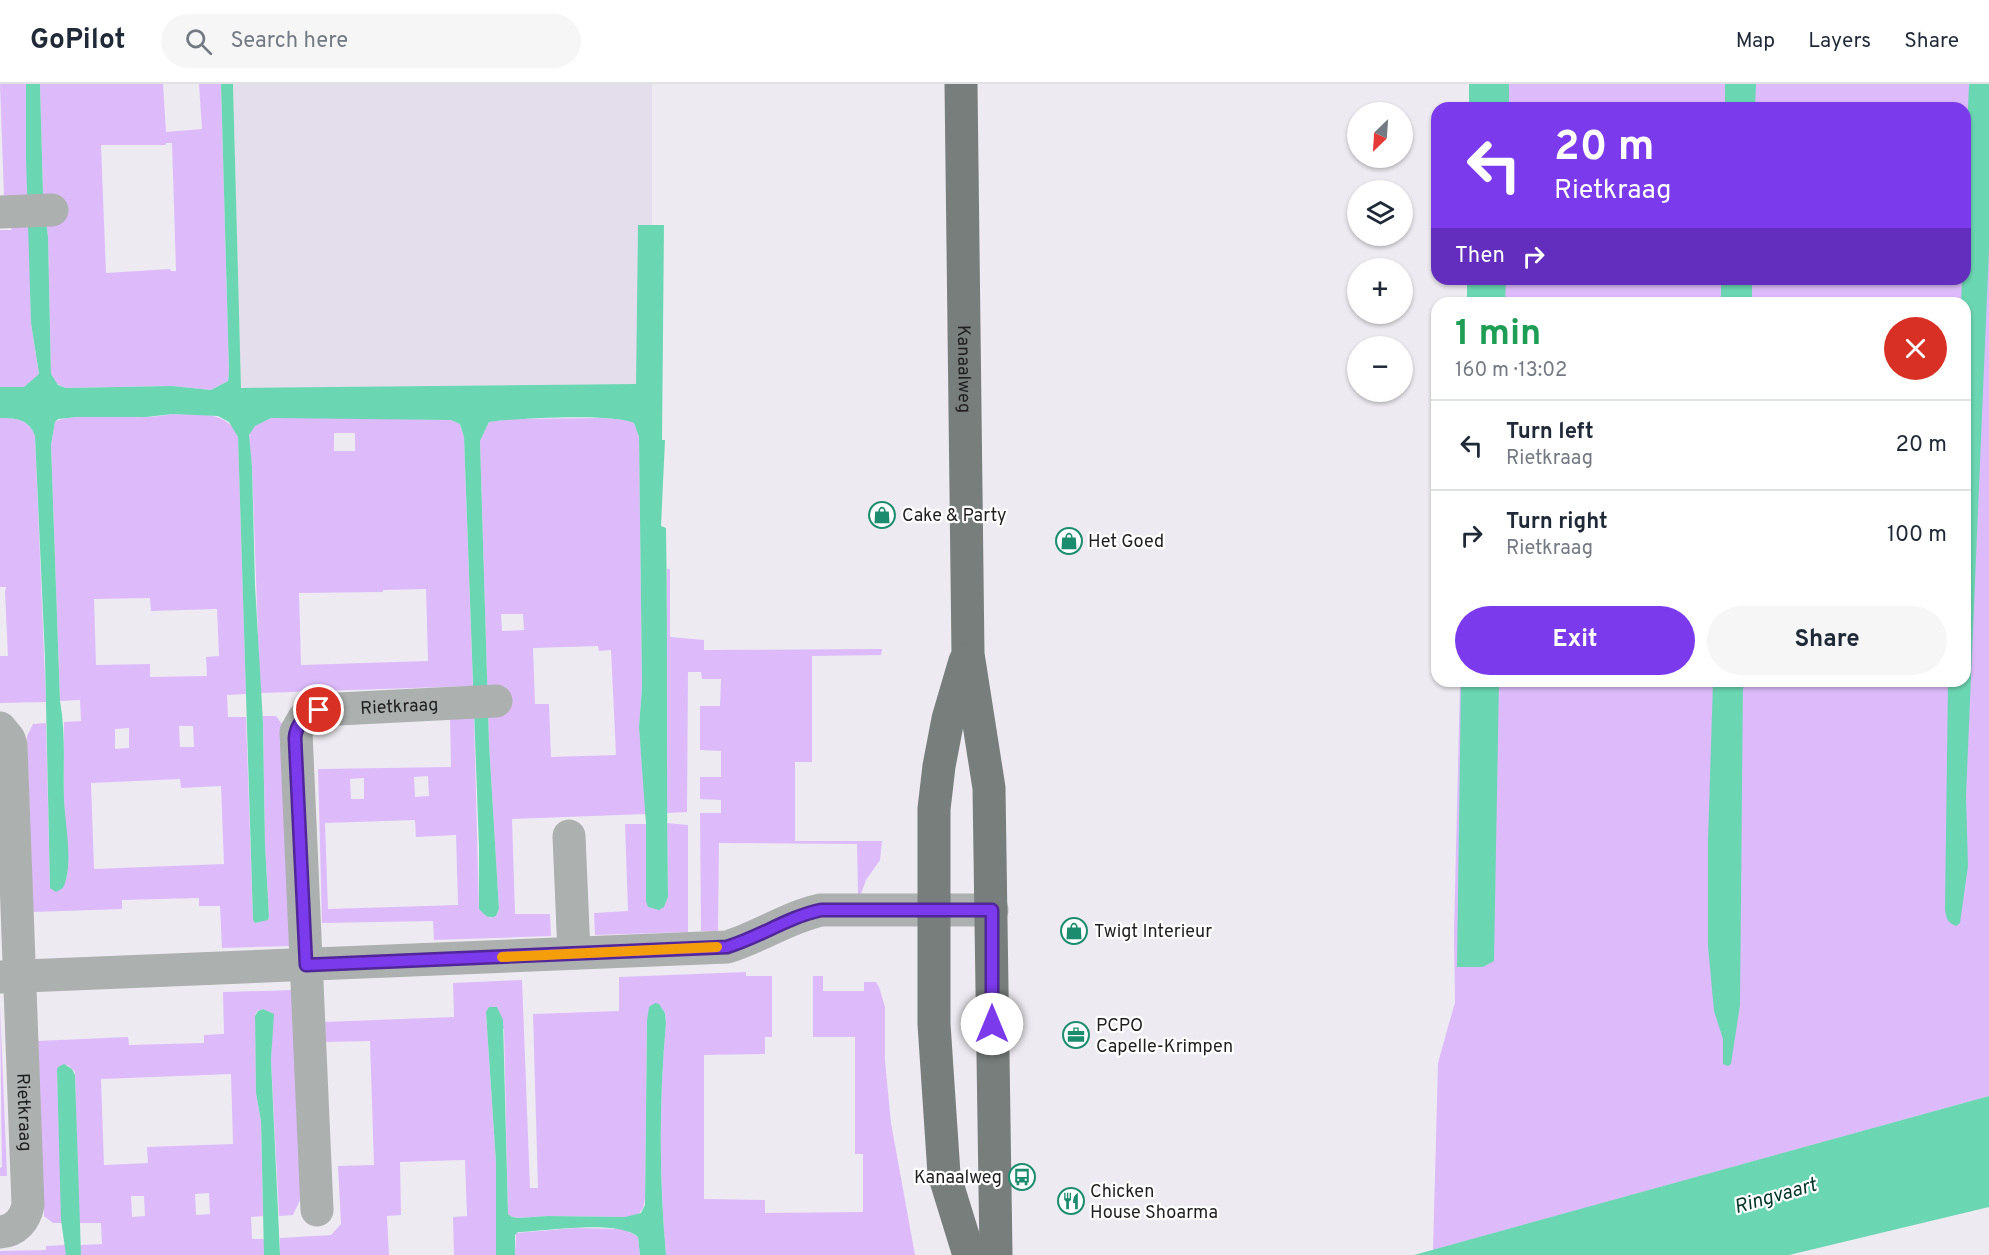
<!DOCTYPE html>
<html lang="en">
<head>
<meta charset="utf-8">
<style>
  :root { --surface:#fff; --page:#f6f6f7; --text:#1f2937; --muted:#747a83; --line:#e0e1e3; --accent:#7c3aed }
  body { margin:0; font-family:Overpass,sans-serif; background:var(--page); color:var(--text); height:100vh; display:flex; flex-direction:column; font-size:22px; white-space:nowrap }
  * { box-sizing:border-box; margin:0 }
  p { font-size:20px; color:var(--muted) }
  .icon { flex:none; width:33px; height:33px; fill:none; stroke:currentColor; stroke-width:2; stroke-linecap:round; stroke-linejoin:round }
  .map { position:relative; flex:1; overflow:hidden }
  .details { position:absolute; left:1431px; top:213px; width:540px; height:390px; display:flex; flex-direction:column; background:var(--surface); border-radius:18px; box-shadow:0 2px 4px #0004 }
  .details>* { flex:none }
  .top-card { position:absolute; left:1431px; top:18px; width:540px; height:183px; border-radius:18px; box-shadow:0 2px 4px #0004; background:#7c3aed; color:#fff; overflow:hidden }
  .needle { width:39px; rotate:205deg }
  .fabs { position:absolute; left:1347px; top:18px; display:grid; gap:12px }
  .fabs a { display:grid; place-items:center; width:66px; height:66px; border-radius:50%; background:var(--surface); box-shadow:0 2px 4px #0004; font-size:30px }
  .pin { position:absolute; display:grid; place-items:center; width:51px; height:51px; color:#fff; margin:-26px; border:3px solid #fff; border-radius:50%; box-shadow:0 2px 6px #0007 }
  .me { position:absolute; width:66px; margin:-33px; rotate:0deg; stroke-linejoin:round; filter:drop-shadow(0 0 4px #0008) }
  .turn { display:flex; align-items:center; gap:21px; height:126px; padding:0 24px; font-size:27px }
  .turn .icon { width:78px; height:78px; stroke-width:2.5 }
  .turn b { display:block; font-size:42px; line-height:51px }
  .then { display:flex; align-items:center; height:57px; padding:0 24px; background:#0003; gap:12px; font-size:22px }
  .round { display:grid; place-items:center; flex:none; width:63px; height:63px; border-radius:32px; background:var(--page) }
  .summary { display:flex; align-items:center; justify-content:space-between; height:102px; padding:0 24px }
  h1 { font-size:36px; font-weight:700; line-height:45px; color:#1e9e55 }
  .button { display:flex; gap:12px; margin-top:auto; padding:12px 24px }
  .button a { flex:1; height:69px; border-radius:36px; background:var(--accent); color:#fff; font-size:24px; font-weight:700; line-height:69px; text-align:center }
  .button a+a { background:var(--page); color:var(--text) }
  ul { padding:0; list-style:none }
  li { display:flex; align-items:center; gap:18px; height:90px; padding:0 24px; border-top:2px solid var(--line) }
  li div { flex:1 }
  li b { display:block; font-size:22px }
  li em { font-style:normal }
  header { display:flex; align-items:center; gap:36px; box-sizing:border-box; height:84px; padding:0 30px; background:var(--surface); border-bottom:2px solid var(--line) }
  header strong { font-size:28px }
  nav { display:flex; gap:33px; margin-inline-start:auto; font-size:21px }
  .search { width:420px; height:54px; background:var(--page); display:flex; align-items:center; gap:15px; box-sizing:border-box; padding:0 21px; border-radius:33px; color:var(--muted); font-size:22px }
  .map>svg:first-child { display:block }
  .built { fill:#e4ddeb }
  .green { fill:#ddbbfb; fill-rule:evenodd }
  .water { fill:#6bd6b2 }
  .lines { fill:none; stroke-linecap:round; stroke-linejoin:round }
  .minor { stroke:#acb0ae; stroke-width:33 }
  .major { stroke:#777e7b; stroke-width:33 }
  .route-casing { stroke:#51269a; stroke-width:15 }
  .route { stroke:#7c3aed; stroke-width:10 }
  .slow { stroke:#f59e0b; stroke-width:10 }
  .labels { text-anchor:middle; stroke-width:4.5; stroke-linejoin:round; paint-order:stroke }
  .street-label { font-size:18px; fill:#1f1e20; stroke:#fff }
  .poi-label { font-size:18px; fill:#1f1e20; stroke:#fff; text-anchor:start }
  .water-label { font-size:20px; font-style:italic; fill:#043729; stroke:#fff }
</style>
</head>
<body>
<header>
<strong>GoPilot</strong>
<div class="search"><svg class="icon" aria-label="search" viewBox="0 0 24 24"><circle cx="10" cy="10" r="6"/><path d="M15 15l6 6"/></svg>Search here</div>
<nav><a>Map</a><a>Layers</a><a>Share</a></nav>
</header>
<div class="map">
<svg width="1989" height="1171" viewBox="0 0 1989 1171">
  <rect width="100%" height="100%" fill="#edeaf1"/>
  <polygon class="built" points="233,0 652,0 652,141 638,142 636,300 241,304"/>
  <g class="green">
    <polygon points="0,0 26,0 28,111 4,112"/>
    <path d="M40,0H163L166,48L202,45L199,0H221L229,288L228,297L211,306L172,302L66,304C57,301 54,298 51,290L48,153L43,110ZM166,59H172L176,187H171L170,185L106,189L101,61H166Z"/>
    <polygon points="1478,0 1989,0 1989,1012 1433,1166 1438,979 1455,918 1454,849 1460,597 1965,597 1965,219 1470,219 1471,195 1965,195 1965,24 1477,24"/>
    <polygon points="29,142 31,239 39,291 24,303 0,303 0,146 11,146 12,143"/>
    <path d="M173,330C197,331 229,326 238,353L246,610L227,611L228,633H246L253,836L255,839L269,835V833L265,760L263,632H276L285,644L292,862L222,864L220,822H199V814L122,816V825L33,828L27,652L33,640L46,639L50,804L67,794L64,715V638L81,637L80,616L60,617L51,361L55,338C67,329 126,334 145,333C154,333 164,331 173,330ZM150,514L151,527L217,525L219,572L206,573L207,592L150,593V580L96,581L94,515ZM179,642H193L194,663H180ZM129,644V664L115,665V645ZM180,695L181,704L221,702L224,780L94,785L91,699Z"/>
    <path d="M313,333L451,336L460,340L464,353L473,602L260,609L252,382C251,373 249,362 249,353C252,328 295,333 313,333ZM334,349H355V367H334ZM426,505L428,577L301,581L299,509L383,508V506Z"/>
    <path d="M0,334C16,334 29,335 35,352L46,618L0,619V572H8L5,508L6,503H0Z"/>
    <path d="M601,334L628,336L634,339L639,353L642,603L639,643L646,730L512,735L515,830H550L551,852L434,856L433,837L322,839L318,685L451,683L450,634L474,633L479,825L490,834L496,832L499,826L489,659L480,357L489,338L510,335ZM501,530H523L524,546L502,547ZM598,562L599,567L611,566L616,671L551,673L549,620H535L533,564ZM428,692L429,712L415,713L414,693ZM364,694V715H351L350,695ZM415,736L416,753L456,751L458,821L328,825L325,739Z"/>
    <polygon points="667,485 670,485 670,553 704,556 704,566 882,565 881,571 812,572 812,678 795,678 795,757 882,757 880,776 866,796 861,810 858,811 857,760 719,759 718,847 701,847 700,729 721,729 721,716 700,715 700,693 721,693 721,667 700,666 700,622 720,622 721,595 702,595 701,588 688,588 687,728 667,729"/>
    <polygon points="667,739 688,741 688,848 595,851 594,829 628,827 625,740 646,740 664,823 668,813"/>
    <path d="M746,888V892H772V953H765V970L704,971V1115L765,1116V1129L863,1128V1070H855V953H813V892H823V907H864V898H876L879,903L885,923V977L891,1039L915,1171H666C659,1095 659,1015 666,938L665,929L661,923L647,937L645,1114C644,1128 639,1132 625,1133L547,1132L518,1134L512,1133L508,1130L504,945L486,929L496,1079V1171H454L453,1133L467,1132L465,1076L400,1078L401,1131L387,1132L389,1171H280V1154L331,1151L341,1140L338,1082L374,1081L370,957L325,958L324,938L454,933L453,899L522,896L530,1104H538L533,930L619,927V893Z"/>
    <path d="M294,906L301,1114L293,1131L279,1132L271,976L273,931L263,925L257,927L255,932L256,1009L261,1037L263,1132L251,1133L252,1155H264V1171H81L80,1161L102,1160L101,1139H79L75,988L68,981L57,986L62,1139H53L44,1132L38,957L128,953L129,961L204,959V951L224,950L223,908ZM231,990L233,1060L147,1063L148,1079L104,1081L101,995ZM209,1109L210,1130L196,1131L195,1110ZM131,1112H144L145,1132L132,1133Z"/>
    <polygon points="0,920 7,1092 0,1092 0,1084 2,1083"/>
    <polygon points="575,1144 624,1145 638,1153 640,1171 515,1171 516,1149"/>
    <polygon points="66,1161 66,1171 0,1171 0,1167 46,1166 46,1162"/>
  </g>
  <g class="water">
    <path d="M26,0H40L43,110L48,153L51,290L58,301L66,304L172,302L211,306L228,297L229,288L221,0H233L241,304L636,300L638,141H664L662,356H665L661,442L666,444C668,567 666,690 668,813L664,823L659,826L648,823L646,817V740L639,643L642,603L639,353L634,339C613,329 515,334 489,338L480,357L489,659L499,825L496,832C488,836 484,830 479,825V763L464,353L460,340L451,336L271,334L255,342L249,351L252,382L255,501L263,639L265,760L269,833L268,836L255,839L253,836L238,353L229,338L218,332L173,330L146,333H77L58,335L55,338L51,361L60,617C66,650 63,682 64,715C65,740 74,782 63,804L56,808L50,804L45,574L35,352C29,335 16,334 0,334V303H24L39,290L31,239L26,74Z"/>
    <rect x="1469" y="0" width="40" height="24"/>
    <polygon points="1725,0 1756,0 1755,24 1725,24"/>
    <path d="M1969,0H1989V165L1966,712L1968,782L1960,839L1956,842C1947,839 1946,833 1945,825L1948,597H1965V219H1961L1962,195H1965V97Z"/>
    <polygon points="1467,195 1506,195 1505,219 1467,219"/>
    <rect x="1721" y="195" width="31" height="24"/>
    <polygon points="1461,597 1499,597 1494,877 1483,883 1457,883"/>
    <polygon points="1713,597 1743,597 1740,921 1731,980 1728,982 1723,980 1723,955 1714,927 1708,862 1708,757"/>
    <path d="M655,919L659,920L665,929L666,939C659,1015 659,1095 666,1171H640L638,1153C619,1135 545,1147 518,1148L515,1151V1171H496V1079L486,928L489,923H497L503,936L508,1130L512,1133L518,1134L547,1132L625,1133L641,1129L645,1121L647,937L649,923Z"/>
    <polygon points="263,925 274,930 271,976 280,1171 264,1171 261,1037 256,1009 255,932 258,927"/>
    <polygon points="64,980 72,985 75,991 81,1171 66,1171 61,1136 57,986 58,983"/>
    <polygon points="1989,1012 1989,1123 1789,1171 1414,1171"/>
  </g>
  <g class="lines">
    <g class="minor">
      <polyline points="0,128 52,126"/>
      <path id="s1" d="M0,644L9,655L11,661L28,1121C25,1136 16,1147 0,1148"/>
      <polyline points="569,752 574,869"/>
      <path d="M0,893L727,863C760,853 788,833 821,826H992"/>
      <path id="s2" d="M317,1126L296,648L304,634L319,626L496,617"/>
    </g>
    <g class="major">
      <path id="s3" d="M961,0L968,570L989,704L996,1171"/>
      <polyline points="965,577 948,635 939,682 934,725 934,940 944,1090 969,1171"/>
    </g>
  </g>
  <g class="lines">
    <defs>
      <path id="route" d="M319,626C306,631 296,639 295,654L306,881L727,863C760,853 788,833 821,826H992V940"/>
    </defs>
    <use href="#route" class="route-casing"/>
    <use href="#route" class="route"/>
    <polyline class="slow" points="502,873 717,863"/>
  </g>
  <defs>
    <symbol id="shop-ring" viewBox="-11 -11 22 22"><circle r="9.5" fill="#fff" stroke="#1b8c6d" stroke-width="1.5"/><path d="M-5-2.5h2.3a2.7 3.5 0 0 1 5.4 0H5L5.5 6h-11ZM-1.5-2.5h3a1.5 2.3 0 0 0-3 0Z" fill="#1b8c6d"/></symbol>
    <symbol id="office-ring" viewBox="-11 -11 22 22"><circle r="9.5" fill="#fff" stroke="#1b8c6d" stroke-width="1.5"/><path d="M-6-3h4V-5.5h4V-3h4V5H-6ZM-1-4.5V-3h2v-1.5ZM-6 0V1H6V0Z" fill="#1b8c6d"/></symbol>
    <symbol id="bus-ring" viewBox="-11 -11 22 22"><circle r="9.5" fill="#fff" stroke="#1b8c6d" stroke-width="1.5"/><path d="M-5-6H5V4H4V6H2V4H-2V6H-4V4H-5ZM-3.5-4V0h7V-4ZM-3.5 1.2v1.5H-2V1.2ZM2 1.2v1.5H3.5V1.2Z" fill="#1b8c6d"/></symbol>
    <symbol id="restaurant-ring" viewBox="-11 -11 22 22"><circle r="9.5" fill="#fff" stroke="#1b8c6d" stroke-width="1.5"/><path d="M-5-6h1v4h1v-4h1v4h1v-4h1v5L-1.5 .5V6h-2V.5L-5-1ZM5-6V6H3V1.5H1.5Q1.5-4 5-6Z" fill="#1b8c6d"/></symbol>
  </defs>
  <g fill-rule="evenodd">
    <use href="#shop-ring" x="867" y="416" width="30" height="30"/>
    <use href="#shop-ring" x="1054" y="442" width="30" height="30"/>
    <use href="#shop-ring" x="1059" y="832" width="30" height="30"/>
    <use href="#office-ring" x="1061" y="936" width="30" height="30"/>
    <use href="#bus-ring" x="1007" y="1078" width="30" height="30"/>
    <use href="#restaurant-ring" x="1056" y="1102" width="30" height="30"/>
  </g>
  <g class="labels">
    <g class="street-label">
      <text dy="6" stroke="none"><textPath href="#s3" startOffset="285">Kanaalweg</textPath></text>
      <text dy="6" stroke="none"><textPath href="#s2" startOffset="592">Rietkraag</textPath></text>
      <text dy="6" stroke="none"><textPath href="#s1" startOffset="388">Rietkraag</textPath></text>
    </g>
    <g class="poi-label">
      <text x="902" y="437">Cake &amp; Party</text>
      <text x="1088" y="463">Het Goed</text>
      <text x="1094" y="853">Twigt Interieur</text>
      <text x="1096" y="947">PCPO<tspan x="1096" dy="21">Capelle-Krimpen</tspan></text>
      <text x="1002" y="1099" text-anchor="end">Kanaalweg</text>
      <text x="1090" y="1113">Chicken<tspan x="1090" dy="21">House Shoarma</tspan></text>
    </g>
    <g class="water-label">
      <text transform="translate(1775 1111) rotate(-16)" y="7">Ringvaart</text>
    </g>
  </g>
</svg>
<div class="fabs">
<a><svg class="needle" viewBox="-14 -14 28 28"><path d="M0-13l5 13h-10z" fill="#e53935"/><path d="M0 13l5-13h-10z" fill="#747a83"/></svg></a>
<a><svg class="icon" aria-label="layers" viewBox="0 0 24 24"><path d="M12 4l9 5-9 5-9-5zM3 14l9 5 9-5"/></svg></a>
<a>+</a>
<a>−</a>
</div>
<div class="pin" style="left:319px;top:626px;background:#d93025"><svg class="icon" aria-label="arrive" viewBox="0 0 24 24"><path d="M6 21V4h12l-3 4 3 4H6"/></svg></div>
<svg class="me" style="left:992px;top:940px" viewBox="-20 -20 40 40"><circle r="19" fill="#fff"/><path d="M0-13L10 11 0 6-10 11z" fill="#7c3aed"/></svg>
<div class="top-card">
<div class="turn"><svg class="icon" aria-label="left" viewBox="0 0 24 24"><path d="M17 20v-9H6M10 6l-5 5 5 5"/></svg><div><b>20 m</b>Rietkraag</div></div>
<div class="then">Then<svg class="icon" aria-label="right" viewBox="0 0 24 24"><path d="M7 20v-9h11M14 6l5 5-5 5"/></svg></div>
</div>
<section class="details">
<div class="summary"><div><h1>1 min</h1><p>160 m · 13:02</p></div><a class="round" style="background:#d93025;color:#fff"><svg class="icon" aria-label="close" viewBox="0 0 24 24"><path d="M6 6l12 12M18 6L6 18"/></svg></a></div>
<ul>
<li><svg class="icon" aria-label="left" viewBox="0 0 24 24"><path d="M17 20v-9H6M10 6l-5 5 5 5"/></svg><div><b>Turn left</b><p>Rietkraag</p></div><em>20 m</em></li>
<li><svg class="icon" aria-label="right" viewBox="0 0 24 24"><path d="M7 20v-9h11M14 6l5 5-5 5"/></svg><div><b>Turn right</b><p>Rietkraag</p></div><em>100 m</em></li>
</ul>
<div class="button"><a>Exit</a><a>Share</a></div>
</section>
</div>
</body>
</html>
